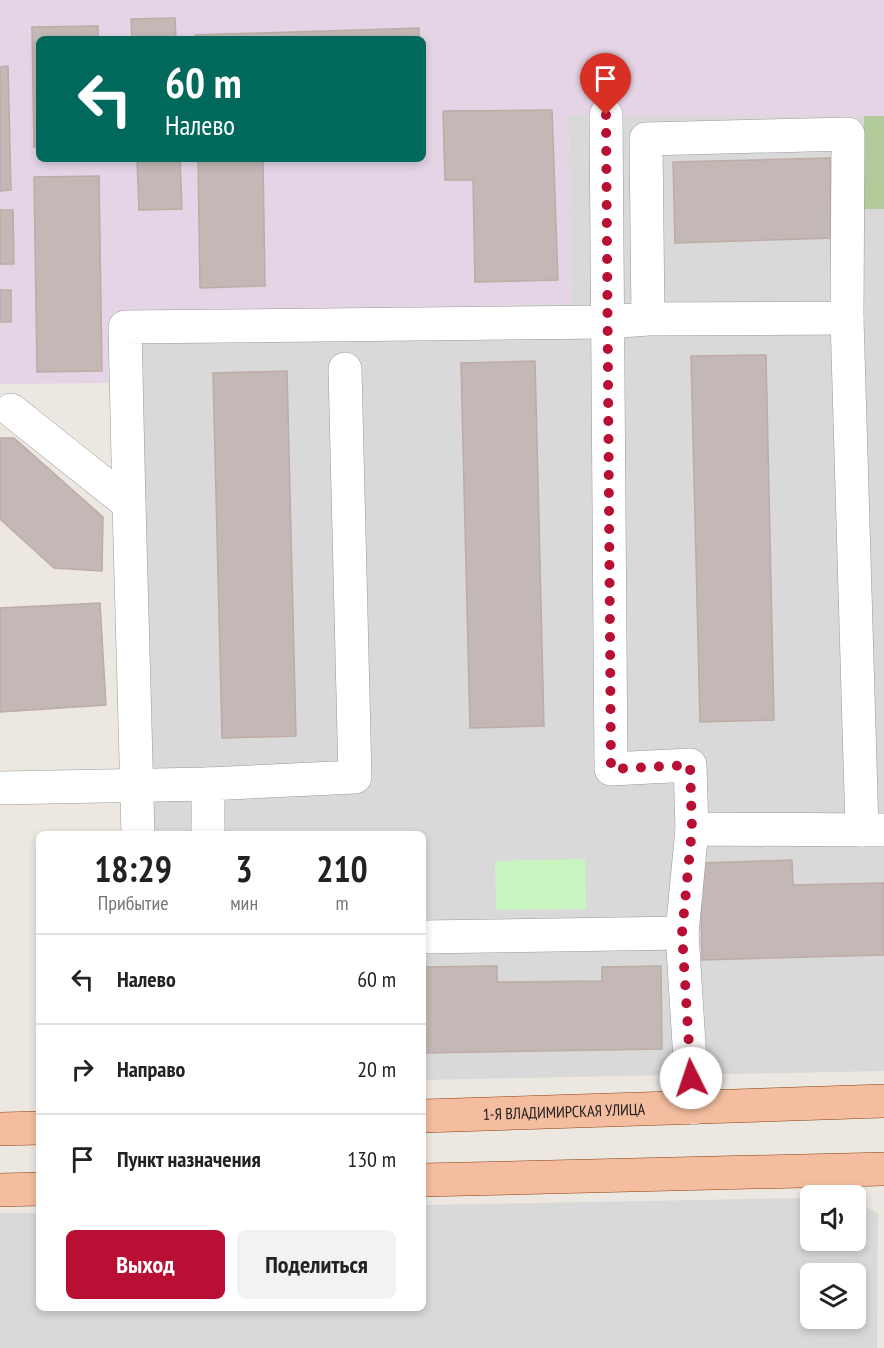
<!DOCTYPE html>
<html lang="ru">
<head>
<meta charset="utf-8">
<style>
  :root { --surface:#fff; --page:#f2f2f2; --text:#222; --muted:#767676; --line:#e0e0e0; --accent:#b90f35 }
  body { margin:0; font-family:"PT Sans Narrow",sans-serif; background:var(--page); color:var(--text); height:100vh; display:flex; flex-direction:column; font-size:22px; white-space:nowrap }
  * { box-sizing:border-box; margin:0 }
  p { font-size:20px; color:var(--muted) }
  .icon { flex:none; width:33px; height:33px; fill:none; stroke:currentColor; stroke-width:2; stroke-linecap:round; stroke-linejoin:round }
  .map { position:relative; flex:1; overflow:hidden }
  .side { position:absolute; left:36px; top:831px; width:390px; height:480px; display:flex; flex-direction:column; background:var(--surface); border-radius:9px; box-shadow:0 3px 9px #0003 }
  .side>* { flex:none }
  .top-card { position:absolute; left:36px; top:36px; width:390px; height:126px; border-radius:9px; box-shadow:0 3px 9px #0003; background:#00695c; color:#fff; overflow:hidden }
  .controls { position:absolute; left:800px; top:1185px; display:grid; gap:12px }
  .controls a { display:grid; place-items:center; width:66px; height:66px; border-radius:9px; background:var(--surface); box-shadow:0 3px 9px #0003; font-size:30px }
  .pin { position:absolute; display:grid; place-items:center; width:51px; height:51px; color:#fff; margin:-62px -26px; border-radius:50% 50% 50% 0; rotate:-45deg; box-shadow:0 0 6px #0007 }
  .pin .icon { rotate:45deg }
  .me { position:absolute; width:66px; margin:-33px; rotate:356deg; stroke-linejoin:round; filter:drop-shadow(0 0 4px #0008) }
  .turn { display:flex; align-items:center; gap:21px; height:126px; padding:0 30px; font-size:27px }
  .turn .icon { width:78px; height:78px; stroke-width:2.5 }
  .turn b { display:block; font-size:42px; line-height:51px }
  .eta { display:flex; justify-content:space-evenly; align-items:center; height:102px; text-align:center }
  .eta b { font-size:36px; font-weight:800; line-height:42px }
  .primary-button { display:flex; gap:12px; margin-top:auto; padding:12px 30px }
  .primary-button a { flex:1; height:69px; border-radius:9px; background:var(--accent); color:#fff; font-size:24px; font-weight:800; line-height:69px; text-align:center }
  .primary-button a+a { background:var(--page); color:var(--text) }
  ul { padding:0; list-style:none }
  li { display:flex; align-items:center; gap:18px; height:90px; padding:0 30px; border-top:2px solid var(--line) }
  li div { flex:1 }
  li b { display:block; font-size:22px }
  li em { font-style:normal }
  .map>svg:first-child { display:block }
  .residential { fill:#dad9d9; fill-rule:evenodd }
  .industrial { fill:#e5d4e5; fill-rule:evenodd }
  .forest { fill:#b2c99a }
  .park { fill:#c9f5c1 }
  .building { fill:#c4b8b6; stroke:#bdaba6; stroke-width:1.5 }
  .lines { fill:none; stroke-linecap:round; stroke-linejoin:round }
  .minor-casing { stroke:#999; stroke-width:34 }
  .major-casing { stroke:#89430b; stroke-width:34 }
  .minor { stroke:#fff; stroke-width:33 }
  .major { stroke:#f4bd9f; stroke-width:33 }
  .route { stroke:#b90f35; stroke-width:10; stroke-dasharray:0 18 }
  .labels { text-anchor:middle; stroke-width:6; stroke-linejoin:round; paint-order:stroke }
  .street-label { font-size:16px; fill:#1c1c1c; stroke:#fff }
</style>
</head>
<body>
<div class="map">
<svg width="884" height="1348" viewBox="0 0 884 1348">
  <rect width="100%" height="100%" fill="#ede7e2"/>
  <g class="residential">
    <polygon points="568,115 884,116 884,1071 423,1080 423,834 125,834 112,313 572,304"/>
    <path d="M810,1198V1240H855V1201L878,1213L877,1348H0V1213H39V1308H423V1205ZM810,1274H855V1318H810Z"/>
  </g>
  <path class="industrial" d="M0,0H884V116H568L572,304L113,313L112,383L0,384ZM39,39H423V159H39Z"/>
  <rect class="forest" x="864" y="116" width="20" height="93"/>
  <polygon class="park" points="585,859 586,909 496,910 495,861"/>
  <g class="building">
    <polygon points="175,18 176,39 132,39 131,19"/>
    <polygon points="98,26 98,39 39,39 39,147 34,147 32,27"/>
    <polygon points="419,28 419,39 195,39 195,35"/>
    <polygon points="8,66 11,190 0,191 0,67"/>
    <polygon points="552,110 558,280 475,282 473,180 445,180 443,111"/>
    <polygon points="830,158 832,238 675,243 673,162"/>
    <polygon points="137,159 180,159 182,209 139,210"/>
    <polygon points="198,159 263,159 265,286 200,288"/>
    <polygon points="99,176 102,371 37,372 34,177"/>
    <polygon points="0,210 13,210 14,264 0,264"/>
    <rect x="0" y="290" width="11" height="32"/>
    <polygon points="766,355 774,720 700,722 691,356"/>
    <polygon points="535,361 544,726 470,728 461,363"/>
    <polygon points="287,371 296,736 222,738 213,373"/>
    <polygon points="0,438 14,438 103,517 102,571 54,568 0,519"/>
    <polygon points="100,603 106,705 0,712 0,608"/>
    <polygon points="792,860 793,885 884,883 884,955 702,960 700,863"/>
    <polygon points="497,966 497,982 602,981 602,967 661,966 662,1049 423,1053 423,967"/>
  </g>
  <g class="lines">
    <defs>
      <g id="minor">
        <polyline points="606,115 611,769 690,765 692,829"/>
        <polyline points="847,318 862,830"/>
        <polyline points="11,410 129,504 138,834"/>
        <polyline points="129,504 125,327 608,322 648,319 646,139 848,134 847,318 648,319"/>
        <polyline points="0,788 208,784"/>
        <polyline points="208,834 208,784 355,777 345,369"/>
        <polyline points="682,933 692,829 882,830"/>
        <polyline points="423,937 682,933 693,1108"/>
      </g>
      <g id="major">
        <path id="s1" d="M423,1116L884,1101"/>
        <polyline points="0,1129 39,1128"/>
        <polyline points="423,1180 884,1169"/>
        <polyline points="0,1190 39,1189"/>
      </g>
    </defs>
    <use href="#minor" class="minor-casing"/>
    <use href="#major" class="major-casing"/>
    <use href="#minor" class="minor"/>
    <use href="#major" class="major"/>
  </g>
  <g class="lines">
    <polyline class="route" points="606,115 611,769 690,765 692,829 682,933 691,1078"/>
  </g>
  <g class="labels">
    <g class="street-label">
      <text dy="6" stroke="none"><textPath href="#s1" startOffset="141">1-Я ВЛАДИМИРСКАЯ УЛИЦА</textPath></text>
    </g>
  </g>
</svg>
<div class="controls">
<a><svg class="icon" aria-label="sound" viewBox="0 0 24 24"><path d="M4 9h4l5-4v14l-5-4H4zM17 9q2 3 0 6"/></svg></a>
<a><svg class="icon" aria-label="layers" viewBox="0 0 24 24"><path d="M12 4l9 5-9 5-9-5zM3 14l9 5 9-5"/></svg></a>
</div>
<div class="pin" style="left:606px;top:115px;background:#d93025"><svg class="icon" aria-label="arrive" viewBox="0 0 24 24"><path d="M6 21V4h12l-3 4 3 4H6"/></svg></div>
<svg class="me" style="left:691px;top:1078px" viewBox="-20 -20 40 40"><circle r="19" fill="#fff"/><path d="M0-13L10 11 0 6-10 11z" fill="#b90f35"/></svg>
<div class="top-card">
<div class="turn"><svg class="icon" aria-label="left" viewBox="0 0 24 24"><path d="M17 20v-9H6M10 6l-5 5 5 5"/></svg><div><b>60 m</b>Налево</div></div>
</div>
<section class="side">
<div class="eta">
<div><b>18:29</b><p>Прибытие</p></div>
<div><b>3</b><p>мин</p></div>
<div><b>210</b><p>m</p></div>
</div>
<ul>
<li><svg class="icon" aria-label="left" viewBox="0 0 24 24"><path d="M17 20v-9H6M10 6l-5 5 5 5"/></svg><div><b>Налево</b></div><em>60 m</em></li>
<li><svg class="icon" aria-label="right" viewBox="0 0 24 24"><path d="M7 20v-9h11M14 6l5 5-5 5"/></svg><div><b>Направо</b></div><em>20 m</em></li>
<li><svg class="icon" aria-label="arrive" viewBox="0 0 24 24"><path d="M6 21V4h12l-3 4 3 4H6"/></svg><div><b>Пункт назначения</b></div><em>130 m</em></li>
</ul>
<div class="primary-button"><a>Выход</a><a>Поделиться</a></div>
</section>
</div>
</body>
</html>
